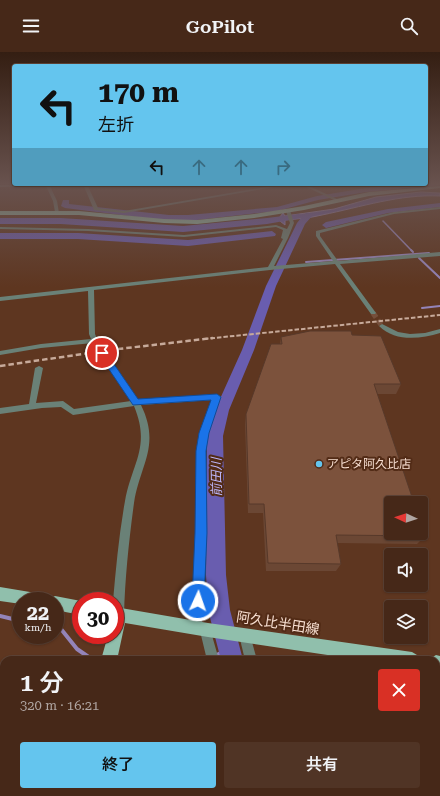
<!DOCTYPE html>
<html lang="ja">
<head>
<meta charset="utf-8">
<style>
  :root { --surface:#462818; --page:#503425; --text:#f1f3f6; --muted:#b0a6a2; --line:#5e4437; --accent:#64c5ee }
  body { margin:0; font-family:"Roboto Serif","Noto Sans JP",serif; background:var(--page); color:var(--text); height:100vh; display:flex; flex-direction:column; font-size:15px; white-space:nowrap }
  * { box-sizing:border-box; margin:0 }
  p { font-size:13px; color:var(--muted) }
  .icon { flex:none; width:22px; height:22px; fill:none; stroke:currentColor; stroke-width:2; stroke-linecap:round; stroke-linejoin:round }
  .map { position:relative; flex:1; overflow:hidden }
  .side { position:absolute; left:0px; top:604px; width:440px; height:140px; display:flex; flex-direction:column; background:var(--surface); border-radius:12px 12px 0 0; box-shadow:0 1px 3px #0004,0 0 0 1px var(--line) }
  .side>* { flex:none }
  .banner { position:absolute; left:12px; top:12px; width:416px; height:122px; border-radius:4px; box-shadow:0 1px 3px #0004,0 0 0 1px var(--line); background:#64c5ee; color:#111; overflow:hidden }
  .needle { width:26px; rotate:273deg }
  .fabs { position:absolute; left:384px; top:444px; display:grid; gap:8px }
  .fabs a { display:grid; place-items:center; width:44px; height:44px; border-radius:4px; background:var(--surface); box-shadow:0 1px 3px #0004,0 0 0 1px var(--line); font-size:20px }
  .speed { position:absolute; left:12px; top:540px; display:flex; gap:8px; font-size:20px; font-weight:700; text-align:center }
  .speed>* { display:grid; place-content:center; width:52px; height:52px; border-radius:50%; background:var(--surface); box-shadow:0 1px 3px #0004,0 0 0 1px var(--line); line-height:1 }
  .speed small { font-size:10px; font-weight:400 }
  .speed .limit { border:6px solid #d22; background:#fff; color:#111 }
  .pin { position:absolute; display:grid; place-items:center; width:34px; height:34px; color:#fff; margin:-17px; border:2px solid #fff; border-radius:50%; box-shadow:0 1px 4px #0007 }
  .me { position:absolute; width:44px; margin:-22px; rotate:3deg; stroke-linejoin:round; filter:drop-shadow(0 0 3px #0008) }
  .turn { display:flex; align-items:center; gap:14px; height:84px; padding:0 20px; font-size:18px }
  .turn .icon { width:52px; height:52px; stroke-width:2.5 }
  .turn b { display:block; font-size:28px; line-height:34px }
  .lanes { display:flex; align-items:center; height:38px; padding:0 20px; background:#0003; justify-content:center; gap:20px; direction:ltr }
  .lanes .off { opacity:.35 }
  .round { display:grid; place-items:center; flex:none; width:42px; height:42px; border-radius:4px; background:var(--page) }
  .headline { display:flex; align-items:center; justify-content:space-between; height:68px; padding:0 20px }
  h1 { font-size:24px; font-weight:600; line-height:30px }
  .primary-button { display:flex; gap:8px; margin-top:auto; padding:8px 20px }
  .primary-button a { flex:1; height:46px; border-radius:4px; background:var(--accent); color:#111; font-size:16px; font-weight:600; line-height:46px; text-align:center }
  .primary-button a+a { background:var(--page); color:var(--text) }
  header { display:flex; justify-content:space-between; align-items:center; height:52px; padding:0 20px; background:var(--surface); font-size:18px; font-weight:600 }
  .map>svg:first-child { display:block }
  .water { fill:#695daf; stroke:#9484b9 }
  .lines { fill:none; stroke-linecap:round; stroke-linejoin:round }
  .stream-far2 { stroke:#9484b9; stroke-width:1.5 }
  .stream-far1 { stroke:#9484b9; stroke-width:2 }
  .stream { stroke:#9484b9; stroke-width:4 }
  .river { fill:#695daf; fill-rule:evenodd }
  .minor-tunnel-far1 { stroke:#754f3b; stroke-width:5.5; stroke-dasharray:5.5 3; stroke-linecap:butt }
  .minor-tunnel { stroke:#754f3b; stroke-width:8; stroke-dasharray:8 3.5; stroke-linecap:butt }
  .minor { fill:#6a8177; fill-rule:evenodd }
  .major { fill:#90bfac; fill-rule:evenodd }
  .rail-far1 { stroke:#c7aa9a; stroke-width:2; stroke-dasharray:4.5 2; stroke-linecap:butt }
  .rail { stroke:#c7aa9a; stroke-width:2.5; stroke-dasharray:5.5 3; stroke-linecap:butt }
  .wall { fill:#6b4734 }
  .building { fill:#7c523c; stroke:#57392a }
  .route { fill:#1a73e8; stroke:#114b97 }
  .poi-dot { fill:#64c5ee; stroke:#522b16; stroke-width:1.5 }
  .labels { text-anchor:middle; stroke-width:4; stroke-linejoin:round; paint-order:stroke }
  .poi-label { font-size:12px; fill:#f7ded1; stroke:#522b16; text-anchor:start }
  .water-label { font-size:13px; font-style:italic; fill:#bdb7fa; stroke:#522b16 }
  .near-street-label { font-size:14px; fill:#f7ded1; stroke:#522b16 }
</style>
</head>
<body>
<header><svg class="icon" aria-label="menu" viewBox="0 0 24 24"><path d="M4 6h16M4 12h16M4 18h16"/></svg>GoPilot<svg class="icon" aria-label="search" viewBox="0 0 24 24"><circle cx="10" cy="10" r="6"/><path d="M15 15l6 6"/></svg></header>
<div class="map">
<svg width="440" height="744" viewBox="0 0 440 744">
  <rect width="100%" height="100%" fill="#5e3620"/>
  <path class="water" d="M421,140L440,141V144C400,142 361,155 322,163C310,166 297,167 285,168V173L280,169L279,166L283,161L285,164L334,157L376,145Z"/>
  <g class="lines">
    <polyline class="stream-far2" points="383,169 412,199"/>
    <g class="stream-far1">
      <polyline points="411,198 413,200"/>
      <polyline points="419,206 440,226"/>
      <polyline points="306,210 429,201"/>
      <polyline points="422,256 440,254"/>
    </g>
    <g class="stream">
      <polyline points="0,564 21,569"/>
      <polyline points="55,575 61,577 77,597 93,608"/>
      <polyline points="217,603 228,597"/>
    </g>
    <g class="river">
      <polygon points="426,131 440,131 440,133 366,140 318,148 277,159 188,169 169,169 65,156 61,154 63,148 69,148 69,152 169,163 188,163 277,155 317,144 366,136"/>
      <polygon points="440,151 440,155 388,161 326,176 322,173 326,170 388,157"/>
      <polygon points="306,161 312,161 313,163 305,172 276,234 254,298 229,358 223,384 226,523 230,558 243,608 221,608 208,558 206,523 207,384 215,358 242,298 266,234 297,171 301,166 267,172 183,180 61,172 0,172 0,166 61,166 183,174 267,166 299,162 303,164"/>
      <polygon points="272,179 276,182 275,184 188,194 78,187 0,187 0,181 78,181 188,188"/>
      <polygon points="268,740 294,740 296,744 268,744"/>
    </g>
    <polyline class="minor-tunnel-far1" points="373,261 382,274"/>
    <polyline class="minor-tunnel" points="97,293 102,301"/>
    <g class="minor">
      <polygon points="45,132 49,132 57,149 59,161 55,160 53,149"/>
      <polygon points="83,132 87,132 98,156 124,159 283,132 292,132 124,161 94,158"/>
      <polygon points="300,132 305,132 339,148 336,149"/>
      <polygon points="440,155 440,157 394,162 320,181 320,184 338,209 440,200 440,204 340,212 376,261 375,262 371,262 335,212 270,218 94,238 95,282 100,293 99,294 95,294 93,291 41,296 0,303 0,299 41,292 91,287 89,282 88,239 0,249 0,245 268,215 283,187 281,186 283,178 276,175 184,185 88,179 0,177 0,175 88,177 184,183 276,173 287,177 290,171 286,159 290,158 294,171 288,186 274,214 333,209 316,184 316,179 394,160"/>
      <path d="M382,272L398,280L410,282L425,281L440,277V281C420,287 395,290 379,274Z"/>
      <path d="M100,299H104L138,348L217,342L221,345L208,381L205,399L206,481L202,573L205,571L209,573L219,608H207L200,579L196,581L192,579L190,575L196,481L197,399L200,381L212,348L141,353C161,394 140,412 134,451C129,488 125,526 124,563L122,567L118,569L115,567V549H113C116,516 119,482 125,449C132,411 151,395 134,354L73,363L61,355L42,356L0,362V356L29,352L35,316L39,314L43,316L36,351L63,349L74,357L131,349L99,301Z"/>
      <polygon points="245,577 249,579 257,608 245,608 239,583 241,579"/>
      <rect x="436" y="663" width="4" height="14"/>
      <polygon points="253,740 267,740 268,744 254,744"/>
      <polygon points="292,740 306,740 307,744 293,744"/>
      <polygon points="361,740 375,740 376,744 362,744"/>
    </g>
    <g class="major">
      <polygon points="57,132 55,133 0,135 0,133"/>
      <polygon points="440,134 440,136 369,144 304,158 254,166 197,172 164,171 79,163 0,163 0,159 79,159 164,167 197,168 254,162 304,154 369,140"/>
      <polygon points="0,535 42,542 47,544 49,549 50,546 55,544 81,549 81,563 55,558 55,549 21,549 21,552 0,549"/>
      <polygon points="115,555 208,571 412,600 417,603 420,608 361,608 208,585 125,571 117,608 101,608 108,583 115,583"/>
      <polygon points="436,603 440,604 440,620 436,619 436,608 430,608 431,606"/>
      <polygon points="65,740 83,740 82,744 64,744"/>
    </g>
    <polyline class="rail-far1" points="204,287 440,263"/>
    <polyline class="rail" points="0,314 110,298 213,286"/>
  </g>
  <polygon class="wall" points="352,283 401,332 396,342 377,342 425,484 417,492 337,491 341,512 336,519 266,519 263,461 248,461 245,372 246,362 280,292 281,285"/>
  <polygon class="building" points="310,279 351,279 352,283 381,284 401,332 374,332 414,451 391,451 391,481 421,481 421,473 425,484 336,483 341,512 268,511 264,452 249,452 246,362 271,292 282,292 281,285"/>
  <linearGradient id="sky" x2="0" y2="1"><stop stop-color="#341e12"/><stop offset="0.56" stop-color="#68524e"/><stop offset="1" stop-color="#68524e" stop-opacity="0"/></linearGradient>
  <rect width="440" height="235" fill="url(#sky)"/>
  <polygon class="route" points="102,298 105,299 138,347 217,342 221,345 209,381 206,399 207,481 204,549 202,553 198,555 194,553 192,549 195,481 196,399 199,381 211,348 133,353 98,301"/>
  <circle class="poi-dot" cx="319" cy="412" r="4"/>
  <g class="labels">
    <g class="poi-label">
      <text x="327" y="416">アピタ阿久比店</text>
    </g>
    <g class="water-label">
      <text transform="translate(216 425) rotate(-91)" y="5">前田川</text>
    </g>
    <g class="near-street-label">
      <text transform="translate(278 571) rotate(9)" y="5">阿久比半田線</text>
    </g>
  </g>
</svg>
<div class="fabs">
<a><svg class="needle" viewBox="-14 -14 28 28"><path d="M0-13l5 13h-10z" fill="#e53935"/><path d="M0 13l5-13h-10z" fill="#b0a6a2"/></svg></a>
<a><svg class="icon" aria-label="sound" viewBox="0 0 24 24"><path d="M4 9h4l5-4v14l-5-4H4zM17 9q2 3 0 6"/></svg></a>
<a><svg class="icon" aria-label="layers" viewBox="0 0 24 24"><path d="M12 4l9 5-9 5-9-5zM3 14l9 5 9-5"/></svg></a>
</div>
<div class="speed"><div>22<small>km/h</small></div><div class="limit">30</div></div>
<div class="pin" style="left:102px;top:301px;background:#d93025"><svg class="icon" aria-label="arrive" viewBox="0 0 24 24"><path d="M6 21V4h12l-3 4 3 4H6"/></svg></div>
<svg class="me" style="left:198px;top:549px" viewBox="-20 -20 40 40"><circle r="17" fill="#1a73e8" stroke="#fff" stroke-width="3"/><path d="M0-11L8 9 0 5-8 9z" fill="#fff"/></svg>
<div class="banner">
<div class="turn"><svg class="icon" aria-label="left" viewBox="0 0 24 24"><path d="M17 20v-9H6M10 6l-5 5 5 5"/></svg><div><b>170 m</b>左折</div></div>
<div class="lanes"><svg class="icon" aria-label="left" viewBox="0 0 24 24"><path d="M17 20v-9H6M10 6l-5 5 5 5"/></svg><svg class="icon off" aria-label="ahead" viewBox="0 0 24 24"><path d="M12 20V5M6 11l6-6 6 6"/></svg><svg class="icon off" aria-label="ahead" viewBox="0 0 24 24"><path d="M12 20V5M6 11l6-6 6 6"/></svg><svg class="icon off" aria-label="right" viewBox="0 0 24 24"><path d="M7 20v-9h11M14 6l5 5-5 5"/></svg></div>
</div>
<section class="side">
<div class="headline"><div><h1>1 分</h1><p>320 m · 16:21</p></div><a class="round" style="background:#d93025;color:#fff"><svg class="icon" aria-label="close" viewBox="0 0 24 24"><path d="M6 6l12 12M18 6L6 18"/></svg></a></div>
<div class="primary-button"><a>終了</a><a>共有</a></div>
</section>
</div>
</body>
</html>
